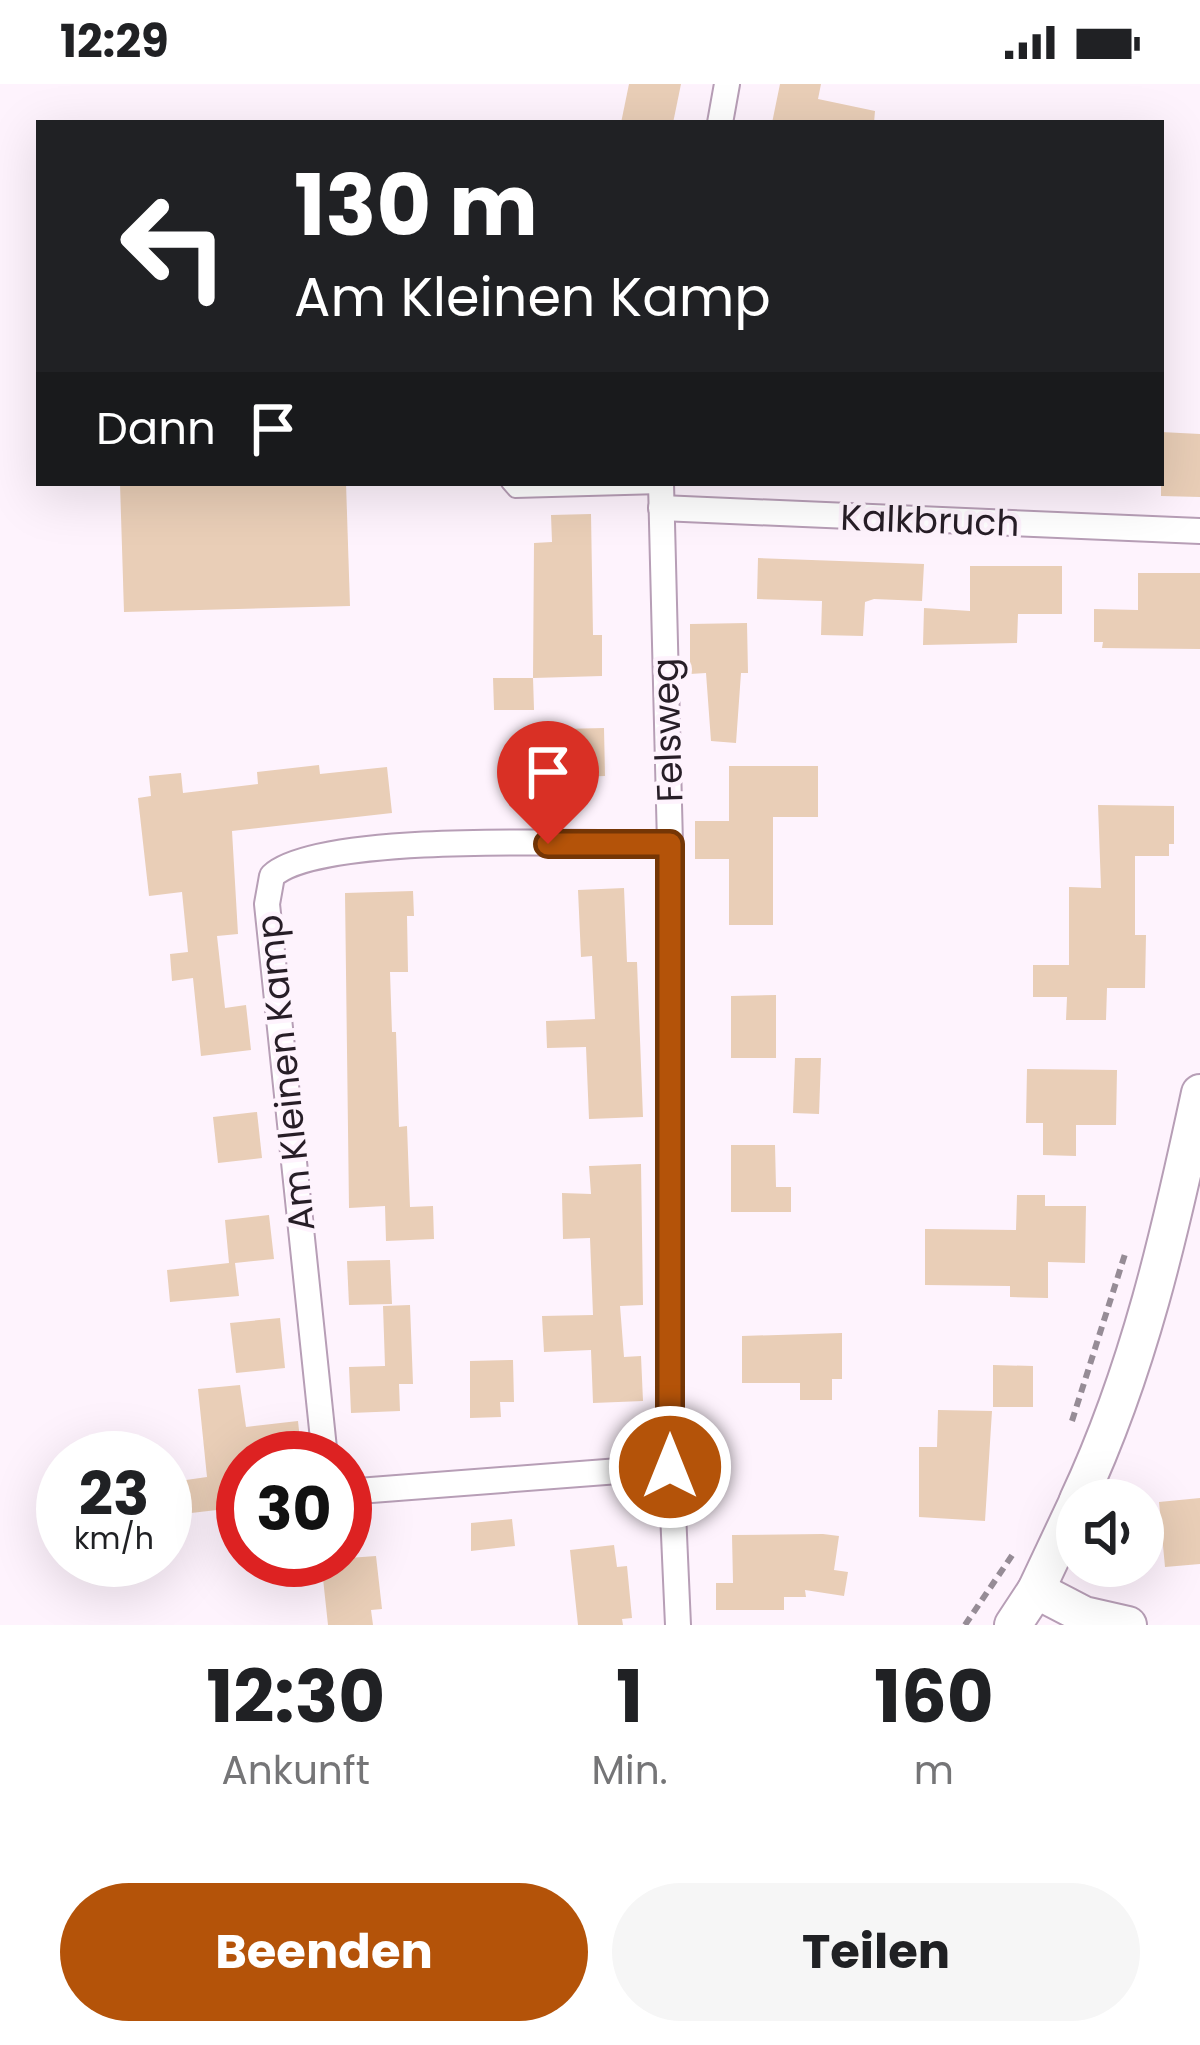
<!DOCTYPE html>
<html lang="de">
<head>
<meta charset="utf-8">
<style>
  :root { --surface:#fff; --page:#f6f6f6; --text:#202124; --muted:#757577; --accent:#b45309 }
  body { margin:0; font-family:Poppins,sans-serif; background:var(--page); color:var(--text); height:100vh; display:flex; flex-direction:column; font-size:45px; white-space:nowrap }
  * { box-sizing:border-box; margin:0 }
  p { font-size:39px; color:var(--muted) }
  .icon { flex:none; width:66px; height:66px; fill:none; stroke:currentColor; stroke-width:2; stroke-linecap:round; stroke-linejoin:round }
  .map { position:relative; height:1541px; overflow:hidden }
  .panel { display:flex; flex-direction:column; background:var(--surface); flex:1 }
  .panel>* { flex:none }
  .top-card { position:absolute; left:36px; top:36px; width:1128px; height:366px; border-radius:0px; box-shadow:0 12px 48px #0002; background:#202124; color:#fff; overflow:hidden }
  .controls { position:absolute; left:1056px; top:1395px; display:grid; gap:24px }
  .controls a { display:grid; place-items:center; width:108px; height:108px; border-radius:50%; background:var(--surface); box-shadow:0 12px 48px #0002; font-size:60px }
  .speed { position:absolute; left:36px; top:1347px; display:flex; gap:24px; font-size:60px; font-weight:700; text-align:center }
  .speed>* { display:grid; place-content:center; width:156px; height:156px; border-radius:50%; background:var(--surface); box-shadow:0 12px 48px #0002; line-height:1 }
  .speed small { font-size:30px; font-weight:400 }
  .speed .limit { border:18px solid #d22; background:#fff; color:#111 }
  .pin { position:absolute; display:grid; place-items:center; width:102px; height:102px; color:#fff; margin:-123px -51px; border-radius:50% 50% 50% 0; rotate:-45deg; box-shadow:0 0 12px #0007 }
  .pin .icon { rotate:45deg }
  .me { position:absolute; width:132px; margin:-66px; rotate:0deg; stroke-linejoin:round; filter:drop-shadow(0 0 9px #0008) }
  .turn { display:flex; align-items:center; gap:42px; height:252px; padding:0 60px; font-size:54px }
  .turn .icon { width:156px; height:156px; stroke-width:2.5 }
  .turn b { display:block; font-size:84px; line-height:102px }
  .then { display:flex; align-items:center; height:114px; padding:0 60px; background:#0003; gap:24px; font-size:45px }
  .eta { display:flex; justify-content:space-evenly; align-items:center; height:204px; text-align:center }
  .eta b { font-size:72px; font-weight:700; line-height:84px }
  .action { display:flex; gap:24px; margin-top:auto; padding:24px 60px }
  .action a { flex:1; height:138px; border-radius:72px; background:var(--accent); color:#fff; font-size:48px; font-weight:700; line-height:138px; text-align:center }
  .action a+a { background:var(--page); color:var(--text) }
  .status { display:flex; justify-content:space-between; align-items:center; height:84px; padding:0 60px; background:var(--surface); direction:ltr }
  .status svg { height:33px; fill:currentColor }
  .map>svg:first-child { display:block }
  .building { fill:#e9ceb7 }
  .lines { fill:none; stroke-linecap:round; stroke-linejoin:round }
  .lane-casing { stroke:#b79eb6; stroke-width:16 }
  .street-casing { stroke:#b79eb6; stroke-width:28 }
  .secondary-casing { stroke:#b79eb6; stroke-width:40 }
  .path { stroke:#968c96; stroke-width:6; stroke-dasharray:9 6; stroke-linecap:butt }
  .lane { stroke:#fff; stroke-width:12 }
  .street { stroke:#fff; stroke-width:24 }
  .secondary { stroke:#fff; stroke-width:36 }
  .route-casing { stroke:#753606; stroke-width:30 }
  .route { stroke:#b45309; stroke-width:21 }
  .labels { text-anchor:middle; stroke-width:9; stroke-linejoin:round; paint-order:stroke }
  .street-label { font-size:36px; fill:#271e27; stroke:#fef3fd }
</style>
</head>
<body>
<div class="status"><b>12:29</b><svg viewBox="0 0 49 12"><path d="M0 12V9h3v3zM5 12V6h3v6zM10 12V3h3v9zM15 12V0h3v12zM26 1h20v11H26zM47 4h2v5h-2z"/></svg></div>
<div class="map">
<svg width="1200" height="1541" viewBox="0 0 1200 1541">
  <rect width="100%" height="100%" fill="#fef3fd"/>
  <g class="building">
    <polygon points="629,0 681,0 673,39 621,39"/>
    <polygon points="780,0 821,0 818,15 875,27 874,39 772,39"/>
    <polygon points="1161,348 1200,350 1200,413 1161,412"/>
    <polygon points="120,399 346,399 350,522 124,528"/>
    <polygon points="591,430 593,551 602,551 602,592 533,594 534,459 552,458 551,431"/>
    <polygon points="758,474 924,480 922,517 874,515 865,518 863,552 821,551 822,517 757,515"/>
    <polygon points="970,482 1062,482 1062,530 1018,530 1017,559 923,561 924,524 970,527"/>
    <polygon points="1138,489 1200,489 1200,565 1102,564 1103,558 1094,558 1094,525 1138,526"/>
    <polygon points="747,539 748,589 741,589 736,659 711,657 706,589 690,590 690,540"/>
    <polygon points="493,594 533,594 534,626 494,626"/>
    <polygon points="604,644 605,692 549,694 550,708 522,709 521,646"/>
    <polygon points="319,681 320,690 387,683 392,729 232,747 238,850 217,852 225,924 246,921 251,966 201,972 193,894 172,897 170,870 188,868 182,808 149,812 138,714 151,712 149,692 181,689 183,709 258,700 257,688"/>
    <polygon points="729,682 818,682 818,733 773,733 773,841 729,841 729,775 695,775 695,737 729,737"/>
    <polygon points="1098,721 1174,722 1174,760 1169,760 1169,772 1135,772 1135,851 1146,851 1145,904 1107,904 1106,936 1066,936 1067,913 1033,913 1033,881 1069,881 1069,803 1101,804"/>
    <polygon points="624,804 627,878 637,878 643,1033 589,1035 586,963 547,964 546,937 595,935 592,872 581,873 578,806"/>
    <polygon points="413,807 414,832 407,832 408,888 390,888 392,948 396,948 399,1043 407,1042 410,1123 433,1122 434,1155 386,1157 385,1122 349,1124 345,809"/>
    <polygon points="776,911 776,974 731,974 731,912"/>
    <polygon points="795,974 821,974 819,1030 793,1029"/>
    <polygon points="1027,985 1117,986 1116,1041 1076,1041 1076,1072 1043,1071 1043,1039 1026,1039"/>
    <polygon points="257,1028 262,1074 218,1079 213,1033"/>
    <polygon points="731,1061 775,1061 776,1103 791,1103 791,1128 731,1128"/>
    <polygon points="641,1080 643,1221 620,1222 624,1273 641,1272 643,1317 593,1319 591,1266 544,1268 542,1232 593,1231 590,1154 563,1155 562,1109 591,1110 589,1082"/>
    <polygon points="1017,1111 1045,1111 1045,1122 1086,1122 1085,1179 1048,1178 1048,1214 1010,1213 1010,1202 925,1201 925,1145 1016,1146"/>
    <polygon points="269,1131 274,1175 235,1179 239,1212 170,1218 167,1186 229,1179 225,1136"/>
    <polygon points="390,1176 392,1220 349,1221 347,1177"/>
    <polygon points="410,1221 413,1300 399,1300 400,1327 351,1329 349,1283 385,1282 383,1222"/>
    <polygon points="280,1234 285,1284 236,1289 230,1239"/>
    <polygon points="842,1249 842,1295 832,1295 832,1316 800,1316 800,1299 742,1299 742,1252"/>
    <polygon points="513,1276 514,1318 500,1318 501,1333 470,1334 470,1277"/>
    <polygon points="993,1281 1033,1282 1033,1323 993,1323"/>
    <polygon points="240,1301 246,1343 298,1337 302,1374 243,1374 243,1423 165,1432 165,1399 207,1393 198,1305"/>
    <polygon points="938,1326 992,1327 985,1437 919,1433 919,1363 937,1363"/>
    <polygon points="1200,1414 1200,1480 1165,1483 1159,1418"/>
    <polygon points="512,1435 515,1462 471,1467 471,1439"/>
    <polygon points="823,1450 839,1452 834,1486 848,1488 844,1512 805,1506 806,1513 784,1513 784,1526 716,1526 716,1499 733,1499 732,1451"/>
    <polygon points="614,1461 617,1483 627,1482 632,1534 622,1535 623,1541 578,1541 570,1466"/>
    <polygon points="376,1472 382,1525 371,1526 373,1541 328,1541 321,1476"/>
  </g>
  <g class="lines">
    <defs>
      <polyline id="lane" points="508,399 515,407 661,403"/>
      <g id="street">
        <polyline points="720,39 727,0"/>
        <polyline points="661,399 670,760 671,1383 678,1541"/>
        <polyline points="661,424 1200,447"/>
        <path d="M325,1374L267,820L272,792C319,747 595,760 670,760"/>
        <polyline points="345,1408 671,1383"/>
      </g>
      <g id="secondary">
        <path d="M1078,1416C1139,1286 1170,1149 1200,1009"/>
        <polyline points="1036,1506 1084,1531 1128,1541"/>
        <polyline points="1013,1541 1036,1506 1077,1419"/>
      </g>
    </defs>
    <use href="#lane" class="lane-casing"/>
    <use href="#street" class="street-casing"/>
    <use href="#secondary" class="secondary-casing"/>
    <g class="path">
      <polyline points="1072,1337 1126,1167"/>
      <polyline points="965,1541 1013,1470"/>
    </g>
    <use href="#lane" class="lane"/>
    <use href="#street" class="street"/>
    <use href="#secondary" class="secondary"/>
  </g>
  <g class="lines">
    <defs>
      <polyline id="route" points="548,760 670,760 670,1383"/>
    </defs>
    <use href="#route" class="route-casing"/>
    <use href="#route" class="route"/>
  </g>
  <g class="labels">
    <g class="street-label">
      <text transform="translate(930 436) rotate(2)" y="13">Kalkbruch</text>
      <text transform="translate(667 646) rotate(-92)" y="13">Felsweg</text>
      <text transform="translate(285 989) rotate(-96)" y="13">Am Kleinen Kamp</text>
    </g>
  </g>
</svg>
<div class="controls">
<a><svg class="icon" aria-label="sound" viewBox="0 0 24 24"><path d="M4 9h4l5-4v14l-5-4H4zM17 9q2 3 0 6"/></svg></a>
</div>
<div class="speed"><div>23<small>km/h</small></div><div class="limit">30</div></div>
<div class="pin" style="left:548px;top:760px;background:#d93025"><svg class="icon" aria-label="arrive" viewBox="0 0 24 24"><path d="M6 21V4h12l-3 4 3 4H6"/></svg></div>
<svg class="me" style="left:670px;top:1383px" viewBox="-20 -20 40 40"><circle r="17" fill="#b45309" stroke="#fff" stroke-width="3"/><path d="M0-11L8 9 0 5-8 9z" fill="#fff"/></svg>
<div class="top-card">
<div class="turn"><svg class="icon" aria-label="left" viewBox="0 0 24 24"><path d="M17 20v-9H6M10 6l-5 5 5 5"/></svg><div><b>130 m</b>Am Kleinen Kamp</div></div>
<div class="then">Dann<svg class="icon" aria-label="arrive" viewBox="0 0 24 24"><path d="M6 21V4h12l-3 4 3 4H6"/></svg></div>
</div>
</div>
<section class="panel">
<div class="eta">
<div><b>12:30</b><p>Ankunft</p></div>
<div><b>1</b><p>Min.</p></div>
<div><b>160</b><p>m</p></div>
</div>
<div class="action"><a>Beenden</a><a>Teilen</a></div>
</section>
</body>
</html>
